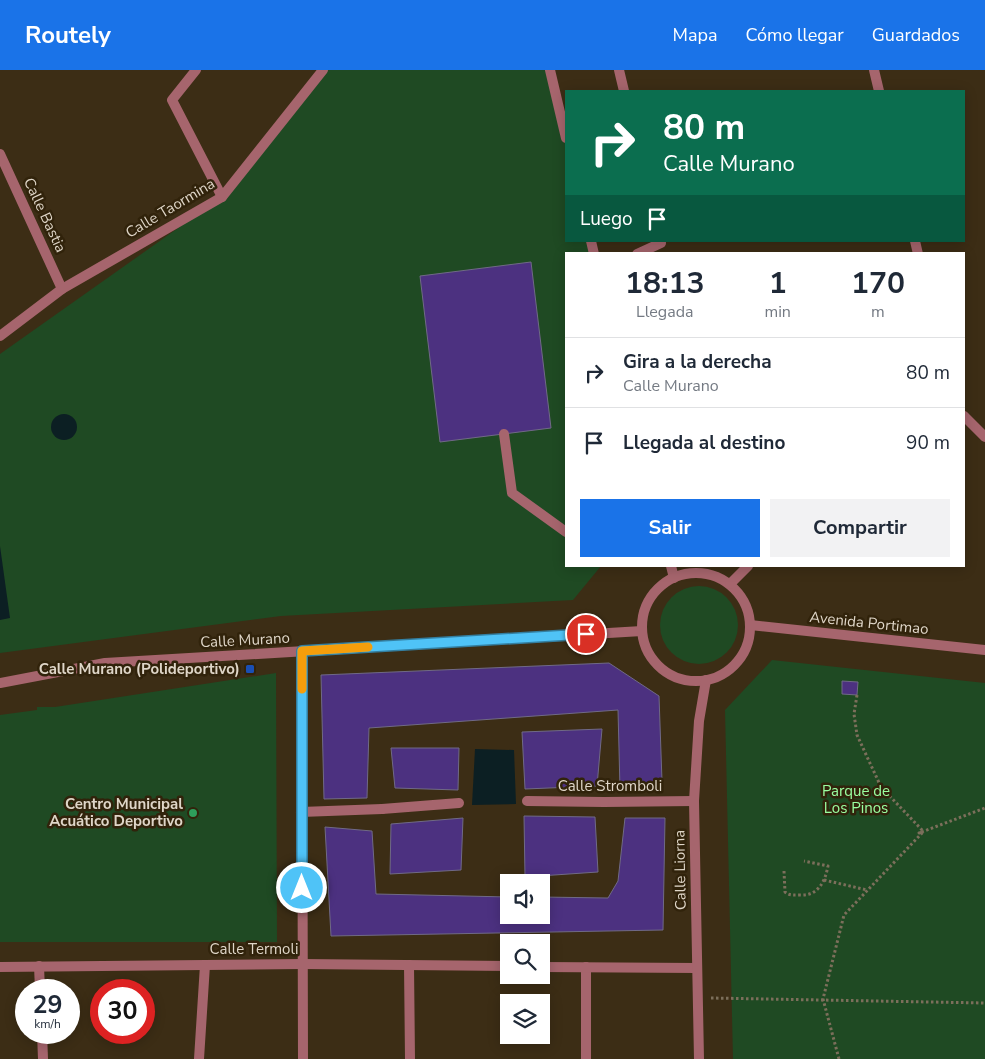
<!DOCTYPE html>
<html lang="es">
<head>
<meta charset="utf-8">
<style>
  :root { --surface:#fff; --page:#f2f2f3; --text:#1f2937; --muted:#747a83; --line:#e0e1e3; --accent:#1a73e8 }
  body { margin:0; font-family:"Nunito Sans",sans-serif; background:var(--page); color:var(--text); height:100vh; display:flex; flex-direction:column; font-size:19px; white-space:nowrap }
  * { box-sizing:border-box; margin:0 }
  p { font-size:16px; color:var(--muted) }
  .icon { flex:none; width:28px; height:28px; fill:none; stroke:currentColor; stroke-width:2; stroke-linecap:round; stroke-linejoin:round }
  .map { position:relative; flex:1; overflow:hidden }
  .side { position:absolute; left:565px; top:182px; width:400px; height:315px; display:flex; flex-direction:column; background:var(--surface); border-radius:0px; box-shadow:0 2px 12px #0003 }
  .side>* { flex:none }
  .banner { position:absolute; left:565px; top:20px; width:400px; height:152px; border-radius:0px; box-shadow:0 2px 12px #0003; background:#0b6e4f; color:#fff; overflow:hidden }
  .tools { position:absolute; left:500px; top:804px; display:grid; gap:10px }
  .tools a { display:grid; place-items:center; width:50px; height:50px; border-radius:0px; background:var(--surface); box-shadow:0 2px 12px #0003; font-size:25px }
  .speed { position:absolute; left:15px; top:909px; display:flex; gap:10px; font-size:25px; font-weight:700; text-align:center }
  .speed>* { display:grid; place-content:center; width:65px; height:65px; border-radius:50%; background:var(--surface); box-shadow:0 2px 12px #0003; line-height:1 }
  .speed small { font-size:12px; font-weight:400 }
  .speed .limit { border:8px solid #d22; background:#fff; color:#111 }
  .pin { position:absolute; display:grid; place-items:center; width:42px; height:42px; color:#fff; margin:-21px; border:2px solid #fff; border-radius:50%; box-shadow:0 1px 5px #0007 }
  .me { position:absolute; width:55px; margin:-28px; rotate:0deg; stroke-linejoin:round; filter:drop-shadow(0 0 4px #0008) }
  .turn { display:flex; align-items:center; gap:18px; height:105px; padding:0 15px; font-size:22px }
  .turn .icon { width:65px; height:65px; stroke-width:2.5 }
  .turn b { display:block; font-size:35px; line-height:42px }
  .then { display:flex; align-items:center; height:48px; padding:0 15px; background:#0003; gap:10px; font-size:19px }
  .eta { display:flex; justify-content:space-evenly; align-items:center; height:85px; text-align:center }
  .eta b { font-size:30px; font-weight:700; line-height:35px }
  .primary-button { display:flex; gap:10px; margin-top:auto; padding:10px 15px }
  .primary-button a { flex:1; height:58px; border-radius:0px; background:var(--accent); color:#fff; font-size:20px; font-weight:700; line-height:58px; text-align:center }
  .primary-button a+a { background:var(--page); color:var(--text) }
  ul { padding:0; list-style:none }
  li { display:flex; align-items:center; gap:15px; height:70px; padding:0 15px; border-top:1px solid var(--line) }
  li div { flex:1 }
  li b { display:block; font-size:19px }
  li em { font-style:normal }
  header { display:flex; align-items:center; gap:30px; box-sizing:border-box; height:70px; padding:0 25px; background:var(--accent); color:#fff }
  header strong { font-size:24px }
  nav { display:flex; gap:28px; margin-inline-start:auto; font-size:18px }
  .map>svg:first-child { display:block }
  .green { fill:#1f4a23 }
  .water { fill:#0c1f23 }
  .building { fill:#4c3180; stroke:#706a86 }
  .lines { fill:none; stroke-linecap:round; stroke-linejoin:round }
  .path { stroke:#7c6f5b; stroke-width:3; stroke-dasharray:2.5 2.5; stroke-linecap:butt }
  .lane { stroke:#a6656d; stroke-width:10 }
  .street { stroke:#a6656d; stroke-width:10 }
  .route-casing { stroke:#337fa1; stroke-width:12 }
  .route { stroke:#4fc3f7; stroke-width:9 }
  .slow { stroke:#f59e0b; stroke-width:9 }
  .transit-dot { fill:#1a4fb4; stroke:#31230b; stroke-width:2 }
  .leisure-dot { fill:#2e9e5b; stroke:#31230b; stroke-width:2 }
  .labels { text-anchor:middle; stroke-width:5; stroke-linejoin:round; paint-order:stroke }
  .street-label { font-size:15px; fill:#dfd6c8; stroke:#31230b }
  .poi-label { font-size:15px; font-weight:bold; fill:#dfd6c8; stroke:#31230b; text-anchor:end }
  .park-label { font-size:15px; fill:#9afea0; stroke:#31230b }
</style>
</head>
<body>
<header>
<strong>Routely</strong>
<nav><a>Mapa</a><a>Cómo llegar</a><a>Guardados</a></nav>
</header>
<div class="map">
<svg width="985" height="989" viewBox="0 0 985 989">
  <rect width="100%" height="100%" fill="#3c2d15"/>
  <g class="green">
    <polygon points="323,0 550,0 566,68 566,171 591,171 594,184 566,184 566,496 601,496 573,530 281,546 0,583 0,284 222,127"/>
    <circle cx="699" cy="555" r="39"/>
    <polygon points="772,590 985,613 985,989 733,989 725,640"/>
    <polygon points="276,603 277,872 0,872 0,645 37,640 37,637 55,637"/>
  </g>
  <g class="water">
    <circle cx="64" cy="357" r="13"/>
    <polygon points="0,476 10,548 0,550"/>
    <polygon points="475,679 514,680 516,734 472,735"/>
  </g>
  <g class="building">
    <polygon points="531,192 551,358 440,372 420,206"/>
    <polygon points="609,593 659,626 662,711 620,719 618,640 369,658 367,728 324,729 321,605"/>
    <polygon points="842,611 858,612 857,625 842,624"/>
    <polygon points="602,659 597,716 525,719 522,662"/>
    <polygon points="391,678 459,678 458,720 395,718"/>
    <polygon points="524,746 595,747 598,802 525,807"/>
    <polygon points="463,748 461,800 390,804 391,754"/>
    <polygon points="625,748 665,748 663,860 331,866 325,757 372,761 376,824 509,827 509,845 541,845 541,827 608,828 618,811"/>
  </g>
  <g class="lines">
    <g class="path">
      <polyline points="857,625 854,644 857,665 881,717 923,761"/>
      <path d="M784,801L785,822C790,826 794,825 800,825C818,826 825,812 828,796L804,791"/>
      <polyline points="824,810 867,820"/>
      <polyline points="711,928 985,933"/>
      <polyline points="839,989 823,929 844,845 923,762 919,763 985,738"/>
    </g>
    <g class="lane">
      <polyline points="604,732 694,731"/>
      <polyline points="301,742 382,739"/>
      <polyline points="409,895 410,989"/>
      <polyline points="39,896 40,920"/>
      <polyline points="42,962 43,989"/>
      <polyline points="199,989 205,895"/>
      <polyline points="586,989 586,897"/>
    </g>
    <g class="street">
      <polyline points="196,0 172,30 222,127"/>
      <polyline points="550,0 566,68"/>
      <polyline points="619,0 624,21"/>
      <polyline points="874,0 879,21"/>
      <polyline points="0,84 62,219"/>
      <polyline points="591,171 594,184"/>
      <polyline points="915,171 918,184"/>
      <polyline points="637,184 661,173 660,171"/>
      <polyline points="0,266 62,219 222,127 323,0"/>
      <polyline points="964,346 985,367"/>
      <polyline points="504,364 512,423 566,462"/>
      <polyline points="671,496 674,508"/>
      <circle cx="696" cy="557" r="54"/>
      <polyline points="730,514 748,496"/>
      <polyline points="750,555 985,580"/>
      <polyline points="302,581 303,989"/>
      <polyline points="0,613 105,593 642,561"/>
      <polyline points="527,731 604,732"/>
      <polyline points="382,739 459,733"/>
      <polyline points="0,897 302,894 509,896"/>
      <polyline points="541,897 697,898"/>
      <polyline points="699,989 694,731 699,651 706,610"/>
    </g>
  </g>
  <g class="lines">
    <defs>
      <polyline id="route" points="302,818 302,581 586,564"/>
    </defs>
    <use href="#route" class="route-casing"/>
    <use href="#route" class="route"/>
    <polyline class="slow" points="302,619 302,581 368,577"/>
  </g>
  <rect class="transit-dot" x="245" y="594" width="10" height="10" rx="2.5"/>
  <circle class="leisure-dot" cx="193" cy="743" r="5"/>
  <g class="labels">
    <g class="street-label">
      <text transform="translate(170 138) rotate(-31)" y="5">Calle Taormina</text>
      <text transform="translate(45 145) rotate(65)" y="5">Calle Bastia</text>
      <text transform="translate(869 553) rotate(6)" y="5">Avenida Portimao</text>
      <text transform="translate(245 570) rotate(-3)" y="5">Calle Murano</text>
      <text x="610" y="721">Calle Stromboli</text>
      <text transform="translate(680 800) rotate(-91)" y="5">Calle Liorna</text>
      <text x="254" y="884">Calle Termoli</text>
    </g>
    <g class="poi-label">
      <text x="240" y="604">Calle Murano (Polideportivo)</text>
      <text x="183" y="739">Centro Municipal<tspan x="183" dy="17">Acuático Deportivo</tspan></text>
    </g>
    <g class="park-label">
      <text x="856" y="726">Parque de<tspan x="856" dy="17">Los Pinos</tspan></text>
    </g>
  </g>
</svg>
<div class="tools">
<a><svg class="icon" aria-label="sound" viewBox="0 0 24 24"><path d="M4 9h4l5-4v14l-5-4H4zM17 9q2 3 0 6"/></svg></a>
<a><svg class="icon" aria-label="search" viewBox="0 0 24 24"><circle cx="10" cy="10" r="6"/><path d="M15 15l6 6"/></svg></a>
<a><svg class="icon" aria-label="layers" viewBox="0 0 24 24"><path d="M12 4l9 5-9 5-9-5zM3 14l9 5 9-5"/></svg></a>
</div>
<div class="speed"><div>29<small>km/h</small></div><div class="limit">30</div></div>
<div class="pin" style="left:586px;top:564px;background:#d93025"><svg class="icon" aria-label="arrive" viewBox="0 0 24 24"><path d="M6 21V4h12l-3 4 3 4H6"/></svg></div>
<svg class="me" style="left:302px;top:818px" viewBox="-20 -20 40 40"><circle r="17" fill="#4fc3f7" stroke="#fff" stroke-width="3"/><path d="M0-11L8 9 0 5-8 9z" fill="#fff"/></svg>
<div class="banner">
<div class="turn"><svg class="icon" aria-label="right" viewBox="0 0 24 24"><path d="M7 20v-9h11M14 6l5 5-5 5"/></svg><div><b>80 m</b>Calle Murano</div></div>
<div class="then">Luego<svg class="icon" aria-label="arrive" viewBox="0 0 24 24"><path d="M6 21V4h12l-3 4 3 4H6"/></svg></div>
</div>
<section class="side">
<div class="eta">
<div><b>18:13</b><p>Llegada</p></div>
<div><b>1</b><p>min</p></div>
<div><b>170</b><p>m</p></div>
</div>
<ul>
<li><svg class="icon" aria-label="right" viewBox="0 0 24 24"><path d="M7 20v-9h11M14 6l5 5-5 5"/></svg><div><b>Gira a la derecha</b><p>Calle Murano</p></div><em>80 m</em></li>
<li><svg class="icon" aria-label="arrive" viewBox="0 0 24 24"><path d="M6 21V4h12l-3 4 3 4H6"/></svg><div><b>Llegada al destino</b></div><em>90 m</em></li>
</ul>
<div class="primary-button"><a>Salir</a><a>Compartir</a></div>
</section>
</div>
</body>
</html>
